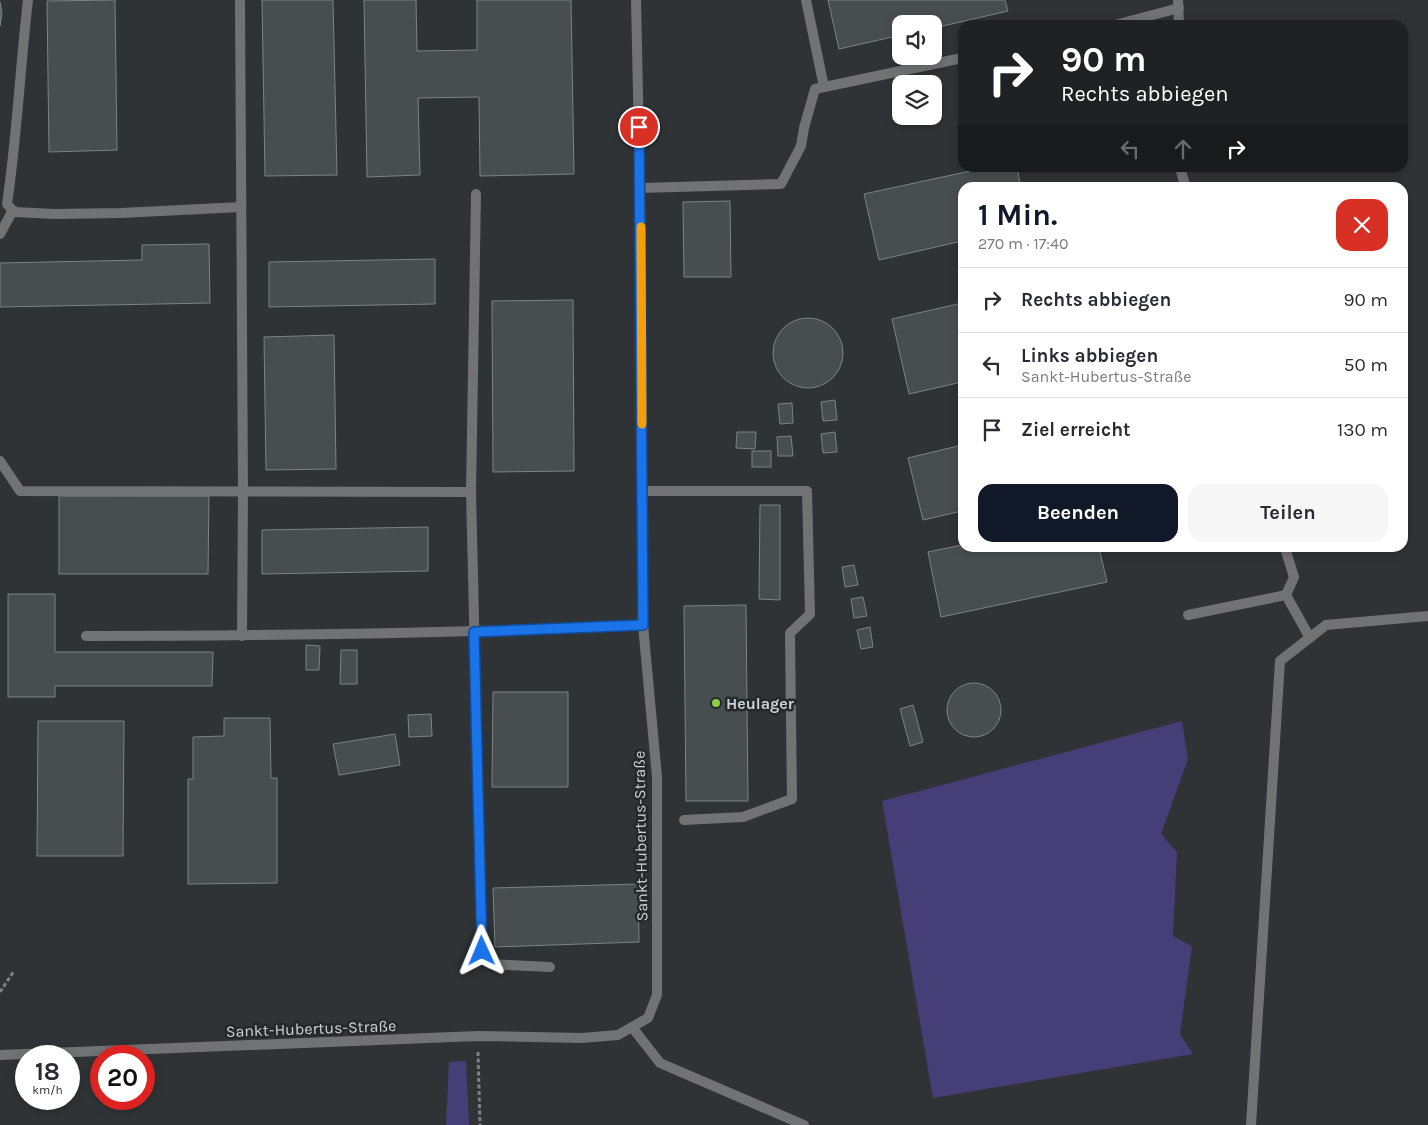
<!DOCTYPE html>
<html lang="de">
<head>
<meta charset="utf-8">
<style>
  :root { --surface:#fff; --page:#f7f7f7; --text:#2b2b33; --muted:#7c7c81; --line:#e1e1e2; --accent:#111827 }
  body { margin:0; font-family:Karla,sans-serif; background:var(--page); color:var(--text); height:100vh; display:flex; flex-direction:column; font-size:19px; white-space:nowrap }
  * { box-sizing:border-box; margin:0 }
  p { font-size:16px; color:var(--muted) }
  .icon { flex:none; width:28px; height:28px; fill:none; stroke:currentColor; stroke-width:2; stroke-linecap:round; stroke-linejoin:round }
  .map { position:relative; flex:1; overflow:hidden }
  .details { position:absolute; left:958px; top:182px; width:450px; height:370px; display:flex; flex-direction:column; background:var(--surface); border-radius:15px; box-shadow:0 2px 8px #0003 }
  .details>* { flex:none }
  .banner { position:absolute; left:958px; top:20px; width:450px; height:152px; border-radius:15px; box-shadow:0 2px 8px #0003; background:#202124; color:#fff; overflow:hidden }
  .tools { position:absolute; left:892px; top:15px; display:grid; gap:10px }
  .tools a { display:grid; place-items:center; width:50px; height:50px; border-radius:10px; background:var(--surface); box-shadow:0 2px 8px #0003; font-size:25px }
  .speed { position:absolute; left:15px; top:1045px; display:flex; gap:10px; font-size:25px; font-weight:700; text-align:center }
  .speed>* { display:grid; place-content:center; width:65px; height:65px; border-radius:50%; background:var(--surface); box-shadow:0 2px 8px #0003; line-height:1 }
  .speed small { font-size:12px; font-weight:400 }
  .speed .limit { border:8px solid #d22; background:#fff; color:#111 }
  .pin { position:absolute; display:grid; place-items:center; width:42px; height:42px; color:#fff; margin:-21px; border:2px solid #fff; border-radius:50%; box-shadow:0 1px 5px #0007 }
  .me { position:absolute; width:55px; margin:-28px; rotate:359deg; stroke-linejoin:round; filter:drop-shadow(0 0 4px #0008) }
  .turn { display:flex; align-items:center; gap:18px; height:105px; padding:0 20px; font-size:22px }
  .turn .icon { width:65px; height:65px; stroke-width:2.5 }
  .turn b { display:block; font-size:35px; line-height:42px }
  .lanes { display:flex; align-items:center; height:48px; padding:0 20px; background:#0003; justify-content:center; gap:25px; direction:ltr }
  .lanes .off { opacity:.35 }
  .round { display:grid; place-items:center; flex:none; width:52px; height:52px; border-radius:15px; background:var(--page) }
  .overview { display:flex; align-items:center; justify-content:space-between; height:85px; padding:0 20px }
  h1 { font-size:30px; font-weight:700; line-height:38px; color:var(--accent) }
  .button { display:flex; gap:10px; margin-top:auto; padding:10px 20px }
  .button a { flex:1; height:58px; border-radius:15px; background:var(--accent); color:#fff; font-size:20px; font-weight:700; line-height:58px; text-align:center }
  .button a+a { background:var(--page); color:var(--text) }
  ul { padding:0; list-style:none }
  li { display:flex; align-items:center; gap:15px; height:65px; padding:0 20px; border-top:1px solid var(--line) }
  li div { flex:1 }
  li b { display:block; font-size:19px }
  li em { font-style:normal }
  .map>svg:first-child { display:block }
  .green { fill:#463e77 }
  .building { fill:#484e50; stroke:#7d8385 }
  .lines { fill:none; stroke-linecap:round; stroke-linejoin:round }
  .path { stroke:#7e8184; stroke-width:3; stroke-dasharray:4 2.5; stroke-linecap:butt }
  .service { stroke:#717274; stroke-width:10 }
  .minor { stroke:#717274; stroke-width:10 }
  .route-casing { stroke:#114b97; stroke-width:12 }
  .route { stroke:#1a73e8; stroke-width:9 }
  .slow { stroke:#f59e0b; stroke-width:9 }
  .poi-dot { fill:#8cce45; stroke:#25292c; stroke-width:2 }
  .labels { text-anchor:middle; stroke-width:5; stroke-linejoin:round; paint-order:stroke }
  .poi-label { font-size:16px; font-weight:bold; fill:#cfd2d4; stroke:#25292c; text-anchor:start }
  .street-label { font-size:16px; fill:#cfd2d4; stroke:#25292c }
</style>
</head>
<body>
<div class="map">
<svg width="1428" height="1125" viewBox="0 0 1428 1125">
  <rect width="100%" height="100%" fill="#2f3336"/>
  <g class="green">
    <polygon points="1182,721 1188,759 1161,834 1177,852 1173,936 1192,946 1180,1034 1193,1054 933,1098 882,801"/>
    <polygon points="466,1061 469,1125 446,1125 449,1062"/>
  </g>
  <g class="building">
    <polygon points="115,0 117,150 49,152 47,1"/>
    <polygon points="262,0 333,0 337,175 265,176"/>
    <polygon points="364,0 416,0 417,51 477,50 477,0 571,0 574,174 480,176 479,97 418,98 420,175 367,177"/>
    <polygon points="828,0 1005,0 1008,11 934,28 934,24 901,24 901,35 839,49"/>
    <polygon points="0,2 2,13 0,26"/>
    <polygon points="984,168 1017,168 1021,188 962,188 962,241 879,260 864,194"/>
    <polygon points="730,201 731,277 684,277 683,202"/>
    <polygon points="209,244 210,303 0,307 0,263 142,260 142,245"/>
    <polygon points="435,259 435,304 269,307 269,262"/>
    <polygon points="573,300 574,471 493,472 492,301"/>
    <polygon points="962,303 962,382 909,394 892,319"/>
    <circle cx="808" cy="353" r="35"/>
    <polygon points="334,335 336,469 266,470 264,337"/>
    <polygon points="835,400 837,420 823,421 821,402"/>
    <polygon points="792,403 793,423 780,424 778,404"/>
    <polygon points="737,432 756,432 755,449 736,448"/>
    <polygon points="835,432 837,452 823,453 821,434"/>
    <polygon points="791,436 793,456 778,456 777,437"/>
    <polygon points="962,445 962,511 923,520 908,458"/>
    <rect x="752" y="451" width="19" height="16"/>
    <polygon points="59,496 209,496 208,574 59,574"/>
    <polygon points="760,505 780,505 780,600 759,599"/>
    <polygon points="428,527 428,571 262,574 262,530"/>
    <polygon points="962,545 962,548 1099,548 1107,582 941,617 928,552"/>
    <polygon points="854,565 858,585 845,587 842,567"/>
    <polygon points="8,594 55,594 55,652 213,652 212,686 55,686 55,697 8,697"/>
    <polygon points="863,597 867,616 854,618 851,599"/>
    <polygon points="746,605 748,801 686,801 684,606"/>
    <polygon points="870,627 873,647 861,649 857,630"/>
    <polygon points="306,645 320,646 319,670 306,670"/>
    <polygon points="341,650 357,650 357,684 340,684"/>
    <circle cx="974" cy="710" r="27"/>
    <polygon points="493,692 568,692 568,787 492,787"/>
    <polygon points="913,705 923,742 910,746 900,709"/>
    <polygon points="431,714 432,736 409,737 408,715"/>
    <polygon points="224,718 270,718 271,778 277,778 277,883 188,884 188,779 193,779 193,737 224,736"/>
    <polygon points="38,721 124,721 123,856 37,856"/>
    <polygon points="395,734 400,765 339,775 333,744"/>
    <polygon points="638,884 639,942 495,947 493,888"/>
  </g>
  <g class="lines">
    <g class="path">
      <polyline points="0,992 14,971"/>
      <polyline points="478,1052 480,1125"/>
    </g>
    <g class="service">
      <path d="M28,0C20,68 17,137 7,204L14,212L55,214L121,213L241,207"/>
      <polyline points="240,0 243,492 242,636"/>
      <polyline points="806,0 824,87"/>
      <polyline points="1115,25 1179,8"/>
      <polyline points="640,188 781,184 801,146 804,128 815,89 962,58"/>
      <polyline points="476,194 471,492 482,951 490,964 550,967"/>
      <polyline points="0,234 13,210"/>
      <polyline points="0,461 20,491 471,492"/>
      <polyline points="643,491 807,491 810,614 790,633 792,799 743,817 684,820"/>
      <path d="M86,636C272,636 457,633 643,625"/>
    </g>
    <g class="minor">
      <polyline points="1178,0 1179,25"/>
      <polyline points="1180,168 1186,188"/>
      <polyline points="1286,595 1310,638"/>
      <polyline points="1188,615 1286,595 1294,577 1285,548"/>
      <polyline points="632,1027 660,1063 804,1125"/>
      <polyline points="0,1055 478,1036 582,1038 618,1035 648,1018 657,995 657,777 643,625 640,188 636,0"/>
      <polyline points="1251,1125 1280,661 1326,625 1428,616"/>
    </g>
  </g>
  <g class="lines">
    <defs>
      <polyline id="route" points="482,951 474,632 643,625 639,127"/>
    </defs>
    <use href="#route" class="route-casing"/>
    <use href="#route" class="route"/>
    <polyline class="slow" points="641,227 642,424"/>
  </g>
  <circle class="poi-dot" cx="716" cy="703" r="5"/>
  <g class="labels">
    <g class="poi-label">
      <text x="726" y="709">Heulager</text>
    </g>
    <g class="street-label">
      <text transform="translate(640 836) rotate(-91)" y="6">Sankt-Hubertus-Straße</text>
      <text transform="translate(311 1028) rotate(-2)" y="6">Sankt-Hubertus-Straße</text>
    </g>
  </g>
</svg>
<div class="tools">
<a><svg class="icon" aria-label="sound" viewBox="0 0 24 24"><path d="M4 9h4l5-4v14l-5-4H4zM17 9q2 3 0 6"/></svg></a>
<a><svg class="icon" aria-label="layers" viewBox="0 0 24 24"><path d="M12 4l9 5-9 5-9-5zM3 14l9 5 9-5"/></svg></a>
</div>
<div class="speed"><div>18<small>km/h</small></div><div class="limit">20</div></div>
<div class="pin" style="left:639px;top:127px;background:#d93025"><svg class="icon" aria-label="arrive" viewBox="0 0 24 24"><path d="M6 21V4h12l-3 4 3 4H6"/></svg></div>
<svg class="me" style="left:482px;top:951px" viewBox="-20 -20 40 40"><path d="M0-17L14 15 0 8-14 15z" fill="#1a73e8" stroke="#fff" stroke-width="4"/></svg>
<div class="banner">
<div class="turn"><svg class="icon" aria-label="right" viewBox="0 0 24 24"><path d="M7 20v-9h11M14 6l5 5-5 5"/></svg><div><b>90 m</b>Rechts abbiegen</div></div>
<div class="lanes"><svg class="icon off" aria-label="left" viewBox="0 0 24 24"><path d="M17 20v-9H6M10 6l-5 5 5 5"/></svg><svg class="icon off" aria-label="ahead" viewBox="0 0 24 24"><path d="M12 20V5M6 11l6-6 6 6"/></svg><svg class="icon" aria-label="right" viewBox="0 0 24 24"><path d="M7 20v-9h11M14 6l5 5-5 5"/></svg></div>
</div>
<section class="details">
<div class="overview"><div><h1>1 Min.</h1><p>270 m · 17:40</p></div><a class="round" style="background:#d93025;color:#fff"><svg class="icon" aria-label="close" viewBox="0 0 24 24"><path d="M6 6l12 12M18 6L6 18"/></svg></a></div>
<ul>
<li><svg class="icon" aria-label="right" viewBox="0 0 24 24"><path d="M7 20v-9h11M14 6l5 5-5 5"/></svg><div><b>Rechts abbiegen</b></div><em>90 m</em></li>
<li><svg class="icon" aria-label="left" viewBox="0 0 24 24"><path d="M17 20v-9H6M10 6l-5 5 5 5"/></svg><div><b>Links abbiegen</b><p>Sankt-Hubertus-Straße</p></div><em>50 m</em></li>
<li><svg class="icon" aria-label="arrive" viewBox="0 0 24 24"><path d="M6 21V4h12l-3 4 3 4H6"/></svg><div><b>Ziel erreicht</b></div><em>130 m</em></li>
</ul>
<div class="button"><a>Beenden</a><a>Teilen</a></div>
</section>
</div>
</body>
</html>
